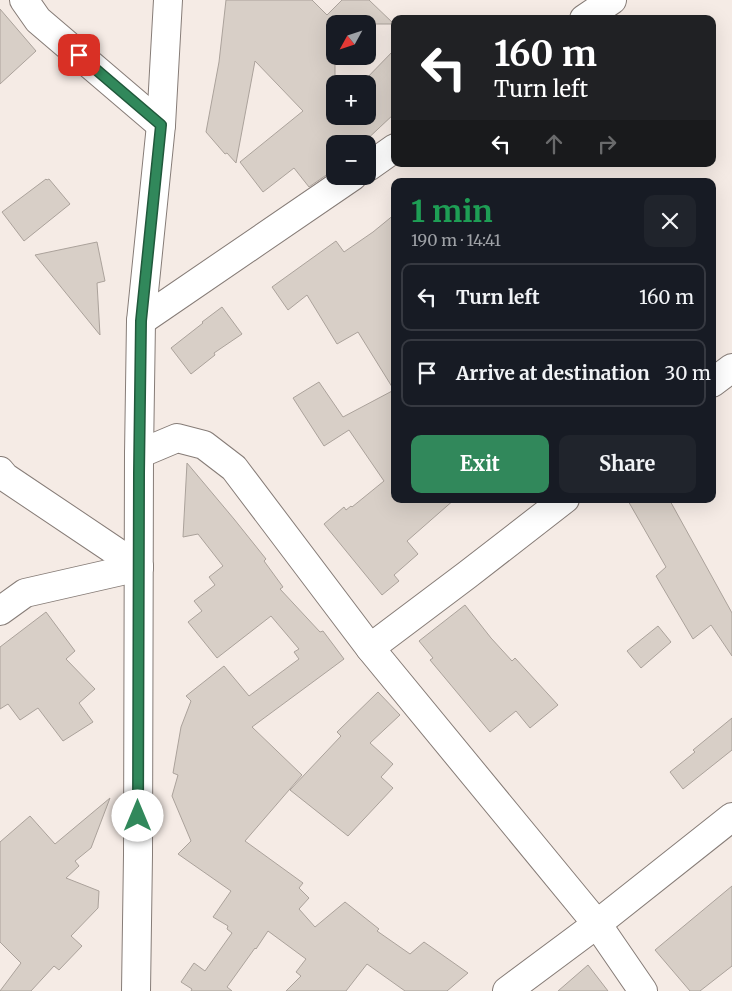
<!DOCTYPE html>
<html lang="en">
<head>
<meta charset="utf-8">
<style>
  :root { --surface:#171b24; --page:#20242c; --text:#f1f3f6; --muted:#9ea1a6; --line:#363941; --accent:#31885b }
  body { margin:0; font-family:Merriweather,serif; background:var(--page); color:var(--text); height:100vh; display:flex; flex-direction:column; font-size:19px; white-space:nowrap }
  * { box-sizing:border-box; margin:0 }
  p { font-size:16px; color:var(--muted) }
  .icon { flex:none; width:28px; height:28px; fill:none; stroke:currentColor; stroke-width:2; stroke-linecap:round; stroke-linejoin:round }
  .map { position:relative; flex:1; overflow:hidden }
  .details { position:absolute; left:391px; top:178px; width:325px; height:325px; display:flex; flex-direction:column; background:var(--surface); border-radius:10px; box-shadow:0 5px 20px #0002 }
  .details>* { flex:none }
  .guide { position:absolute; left:391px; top:15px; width:325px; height:152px; border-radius:10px; box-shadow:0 5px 20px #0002; background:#202124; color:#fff; overflow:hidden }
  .needle { width:32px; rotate:230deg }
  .controls { position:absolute; left:326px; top:15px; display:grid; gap:10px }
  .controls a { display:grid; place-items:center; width:50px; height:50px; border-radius:10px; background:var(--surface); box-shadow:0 5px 20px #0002; font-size:25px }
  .pin { position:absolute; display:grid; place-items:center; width:42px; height:42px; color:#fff; margin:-21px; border-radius:10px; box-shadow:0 2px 8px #0006 }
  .me { position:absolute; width:55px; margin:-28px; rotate:0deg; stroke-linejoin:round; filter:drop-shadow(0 0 4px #0008) }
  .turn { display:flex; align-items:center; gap:18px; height:105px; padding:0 20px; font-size:22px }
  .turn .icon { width:65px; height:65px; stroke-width:2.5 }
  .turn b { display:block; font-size:35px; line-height:42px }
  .lanes { display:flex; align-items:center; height:48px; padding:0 20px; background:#0003; justify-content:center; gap:25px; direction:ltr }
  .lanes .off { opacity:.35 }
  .round { display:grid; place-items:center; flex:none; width:52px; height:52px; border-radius:10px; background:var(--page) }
  .summary { display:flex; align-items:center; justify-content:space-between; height:85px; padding:0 20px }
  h1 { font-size:30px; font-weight:700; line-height:38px; color:#1e9e55 }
  .action { display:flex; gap:10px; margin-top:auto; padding:10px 20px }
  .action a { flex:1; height:58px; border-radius:10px; background:var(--accent); color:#fff; font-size:20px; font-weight:700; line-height:58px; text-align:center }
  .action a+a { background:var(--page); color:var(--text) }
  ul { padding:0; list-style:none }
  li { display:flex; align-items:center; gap:15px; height:68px; margin:0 10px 8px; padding:0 10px; border:2px solid var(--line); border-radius:10px }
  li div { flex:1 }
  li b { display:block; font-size:19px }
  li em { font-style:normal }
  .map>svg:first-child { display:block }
  .building { fill:#d8cfc7; stroke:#aba29b }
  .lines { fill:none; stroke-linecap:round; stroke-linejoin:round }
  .minor-casing { stroke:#867c77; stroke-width:30 }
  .minor { stroke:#fff; stroke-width:28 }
  .route-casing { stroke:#20583b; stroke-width:12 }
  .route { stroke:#31885b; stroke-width:9 }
</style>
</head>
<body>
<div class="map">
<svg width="732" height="991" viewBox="0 0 732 991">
  <rect width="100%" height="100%" fill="#f5ebe5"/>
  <g class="building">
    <polygon points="226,0 312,0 327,15 342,0 369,0 394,24 335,24 335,116 368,116 368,84 361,84 395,49 395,113 362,144 335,144 335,169 309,187 294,168 263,192 240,162 303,111 255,61 236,163 227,153 225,154 206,132 219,62"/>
    <polygon points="0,9 36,51 0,84"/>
    <polygon points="46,179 47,180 49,179 70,204 24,241 2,212"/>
    <polygon points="395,214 395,499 455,499 407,541 418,554 394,575 399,581 382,595 324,524 344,507 346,510 351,506 352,507 384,481 349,430 324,446 293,398 319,382 343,417 394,390 358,332 337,344 307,295 288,310 272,287 336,241 344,252 373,232"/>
    <polygon points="97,242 105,281 97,283 100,335 35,255"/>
    <polygon points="222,307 242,334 214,353 215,355 191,374 171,348 203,323 202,322"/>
    <polygon points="187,463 234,519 266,559 264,561 283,587 280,589 320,632 323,631 344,659 252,727 302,775 245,841 303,883 299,888 309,898 299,909 315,927 345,902 379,929 377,931 410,954 424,942 468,973 447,991 405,991 367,964 346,991 286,991 301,976 296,972 306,959 268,931 256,949 255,948 227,987 232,991 191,991 192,989 181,982 194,963 205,971 232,933 227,929 228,926 213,917 231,891 178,854 191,841 172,796 178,775 173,773 181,727 191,701 186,696 224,666 249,696 299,659 294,652 299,649 271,616 217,658 188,622 202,611 194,601 215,585 209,577 223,566 198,534 183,537"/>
    <polygon points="627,499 669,499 732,613 732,656 711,625 693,639 656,576 666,567"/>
    <polygon points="465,605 491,638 512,661 515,658 558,705 530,728 516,711 490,732 430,660 433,658 419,641"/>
    <polygon points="46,612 75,651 66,659 95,689 79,703 93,722 63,741 38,708 20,720 8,704 0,709 0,647"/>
    <polygon points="658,626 671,642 641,668 627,651"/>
    <polygon points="378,692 400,715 370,743 393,764 381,777 393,788 348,836 290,790 341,736 337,732"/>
    <polygon points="732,718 732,750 683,789 670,772 695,752 693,750"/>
    <polygon points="110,798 91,848 75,861 79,866 66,878 99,891 98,908 71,936 82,946 59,970 54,966 31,991 0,991 21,963 0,942 0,842 30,816 55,844"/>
    <polygon points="732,886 732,966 700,991 690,991 655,950"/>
    <polygon points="588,965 608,991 558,991"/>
  </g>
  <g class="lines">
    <defs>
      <g id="minor">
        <polyline points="24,0 38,20 161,125"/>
        <polyline points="584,19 612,0"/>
        <polyline points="368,167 395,148"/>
        <polyline points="141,321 353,176"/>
        <polyline points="712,383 732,368"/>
        <polyline points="139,454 177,438 204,445 234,468 370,648 597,924 643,991"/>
        <polyline points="0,471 5,477 139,567"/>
        <polyline points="0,611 25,593 139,567"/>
        <polyline points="370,648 467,575 565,499"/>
        <polyline points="136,991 138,855 139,454 141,321 161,125 168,0"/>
        <polyline points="507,991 597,924 732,817"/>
      </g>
    </defs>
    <use href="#minor" class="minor-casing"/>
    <use href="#minor" class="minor"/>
  </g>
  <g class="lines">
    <defs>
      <polyline id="route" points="79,55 161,125 141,321 139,473 138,816"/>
    </defs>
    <use href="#route" class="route-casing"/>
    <use href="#route" class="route"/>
  </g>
</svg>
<div class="controls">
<a><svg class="needle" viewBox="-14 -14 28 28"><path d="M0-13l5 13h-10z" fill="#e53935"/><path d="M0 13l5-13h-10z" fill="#9ea1a6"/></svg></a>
<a>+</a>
<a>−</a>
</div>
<div class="pin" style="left:79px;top:55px;background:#d93025"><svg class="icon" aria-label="arrive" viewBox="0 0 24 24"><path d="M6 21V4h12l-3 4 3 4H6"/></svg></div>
<svg class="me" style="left:138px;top:816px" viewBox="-20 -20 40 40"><circle r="19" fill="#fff"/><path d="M0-13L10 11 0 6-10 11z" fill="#31885b"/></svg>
<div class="guide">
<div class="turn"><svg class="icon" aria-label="left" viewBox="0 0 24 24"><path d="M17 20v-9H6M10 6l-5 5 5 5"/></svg><div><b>160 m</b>Turn left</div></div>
<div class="lanes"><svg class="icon" aria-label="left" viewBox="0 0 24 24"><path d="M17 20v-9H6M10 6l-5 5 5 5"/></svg><svg class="icon off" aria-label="ahead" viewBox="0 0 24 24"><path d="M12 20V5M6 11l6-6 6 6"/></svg><svg class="icon off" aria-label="right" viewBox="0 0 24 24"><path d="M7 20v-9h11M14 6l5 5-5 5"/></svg></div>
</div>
<section class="details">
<div class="summary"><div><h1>1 min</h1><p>190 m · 14:41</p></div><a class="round"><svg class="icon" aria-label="close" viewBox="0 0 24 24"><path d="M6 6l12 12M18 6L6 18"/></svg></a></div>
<ul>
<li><svg class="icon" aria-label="left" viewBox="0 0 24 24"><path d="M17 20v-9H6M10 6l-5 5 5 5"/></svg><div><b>Turn left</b></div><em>160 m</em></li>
<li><svg class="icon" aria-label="arrive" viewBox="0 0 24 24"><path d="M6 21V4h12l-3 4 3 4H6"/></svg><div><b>Arrive at destination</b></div><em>30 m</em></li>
</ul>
<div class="action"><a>Exit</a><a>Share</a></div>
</section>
</div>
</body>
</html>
